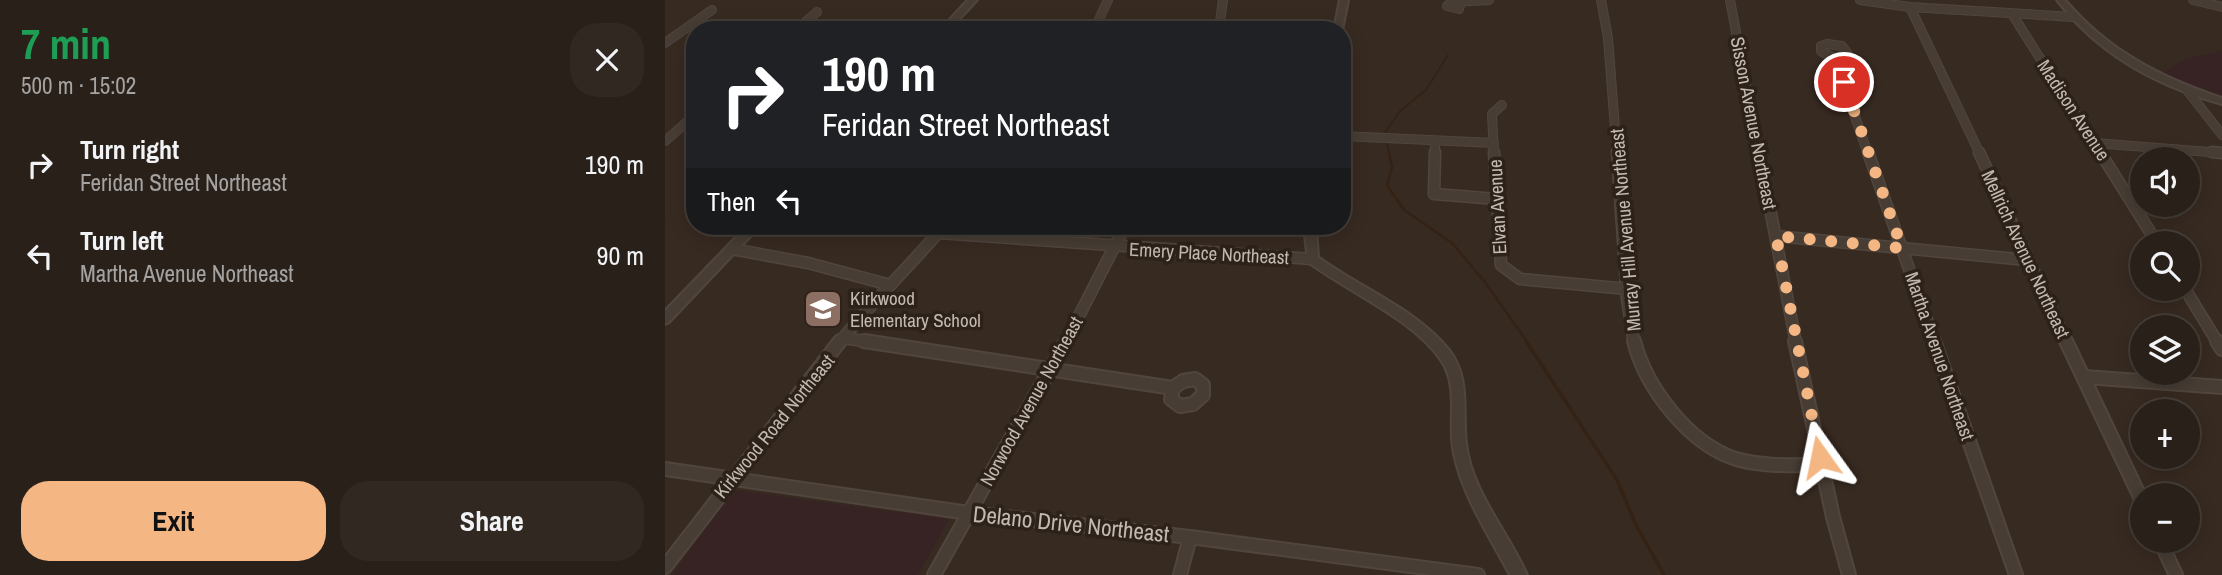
<!DOCTYPE html>
<html lang="en">
<head>
<meta charset="utf-8">
<style>
  :root { --surface:#292019; --page:#312822; --text:#f1f3f6; --muted:#a5a3a2; --line:#453e38; --accent:#f4b784 }
  body { margin:0; font-family:"Archivo Narrow",sans-serif; background:var(--page); color:var(--text); height:100vh; display:flex; flex-direction:column; font-size:26px; white-space:nowrap }
  * { box-sizing:border-box; margin:0 }
  p { font-size:23px; color:var(--muted) }
  .icon { flex:none; width:38px; height:38px; fill:none; stroke:currentColor; stroke-width:2; stroke-linecap:round; stroke-linejoin:round }
  .map { position:relative; flex:1; overflow:hidden }
  .panel { display:flex; flex-direction:column; background:var(--surface); width:665px }
  .panel>* { flex:none }
  .banner { position:absolute; left:21px; top:21px; width:665px; height:214px; border-radius:28px; box-shadow:0 4px 18px #0003,0 0 0 2px var(--line); background:#202124; color:#fff; overflow:hidden }
  .fabs { position:absolute; left:1465px; top:147px; display:grid; gap:14px }
  .fabs a { display:grid; place-items:center; width:70px; height:70px; border-radius:50%; background:var(--surface); box-shadow:0 4px 18px #0003,0 0 0 2px var(--line); font-size:35px }
  .pin { position:absolute; display:grid; place-items:center; width:60px; height:60px; color:#fff; margin:-30px; border:4px solid #fff; border-radius:50%; box-shadow:0 2px 7px #0007 }
  .me { position:absolute; width:77px; margin:-38px; rotate:348deg; stroke-linejoin:round; filter:drop-shadow(0 0 5px #0008) }
  .turn { display:flex; align-items:center; gap:24px; height:147px; padding:0 21px; font-size:32px }
  .turn .icon { width:91px; height:91px; stroke-width:2.5 }
  .turn b { display:block; font-size:49px; line-height:60px }
  .then { display:flex; align-items:center; height:66px; padding:0 21px; background:#0003; gap:14px; font-size:26px }
  .round { display:grid; place-items:center; flex:none; width:74px; height:74px; border-radius:28px; background:var(--page) }
  .summary { display:flex; align-items:center; justify-content:space-between; height:119px; padding:0 21px }
  h1 { font-size:42px; font-weight:700; line-height:52px; color:#1e9e55 }
  .cta { display:flex; gap:14px; margin-top:auto; padding:14px 21px }
  .cta a { flex:1; height:80px; border-radius:28px; background:var(--accent); color:#111; font-size:28px; font-weight:700; line-height:80px; text-align:center }
  .cta a+a { background:var(--page); color:var(--text) }
  ul { padding:0; list-style:none }
  li { display:flex; align-items:center; gap:21px; height:91px; padding:0 21px }
  li div { flex:1 }
  li b { display:block; font-size:26px }
  li em { font-style:normal }
  main { display:flex; flex:1; min-height:0 }
  .map>svg:first-child { display:block }
  .green { fill:#382324 }
  .lines { fill:none; stroke-linecap:round; stroke-linejoin:round }
  .stream-far2 { stroke:#342215; stroke-width:2 }
  .stream-far1 { stroke:#342215; stroke-width:2.5 }
  .stream { stroke:#342215; stroke-width:3.5 }
  .minor-far2-casing { stroke:#51463e; stroke-width:10 }
  .minor-far1-casing { stroke:#51463e; stroke-width:13 }
  .minor-casing { stroke:#51463e; stroke-width:16 }
  .tertiary-casing { stroke:#51463e; stroke-width:4 }
  .minor-far2 { stroke:#473d34; stroke-width:8 }
  .minor-far1 { stroke:#473d34; stroke-width:10 }
  .minor { stroke:#473d34; stroke-width:12 }
  .tertiary { fill:#473d34; fill-rule:evenodd }
  .route { stroke:#f4b784; stroke-width:12; stroke-dasharray:0 21.6 }
  .labels { text-anchor:middle; stroke-width:7; stroke-linejoin:round; paint-order:stroke }
  .street-label { font-size:19px; fill:#c4b9af; stroke:#2c221a }
  .poi-label { font-size:19px; fill:#c4b9af; stroke:#2c221a; text-anchor:start }
  .near-street-label { font-size:23px; fill:#c4b9af; stroke:#2c221a }
</style>
</head>
<body>
<main>
<section class="panel">
<div class="summary"><div><h1>7 min</h1><p>500 m · 15:02</p></div><a class="round"><svg class="icon" aria-label="close" viewBox="0 0 24 24"><path d="M6 6l12 12M18 6L6 18"/></svg></a></div>
<ul>
<li><svg class="icon" aria-label="right" viewBox="0 0 24 24"><path d="M7 20v-9h11M14 6l5 5-5 5"/></svg><div><b>Turn right</b><p>Feridan Street Northeast</p></div><em>190 m</em></li>
<li><svg class="icon" aria-label="left" viewBox="0 0 24 24"><path d="M17 20v-9H6M10 6l-5 5 5 5"/></svg><div><b>Turn left</b><p>Martha Avenue Northeast</p></div><em>90 m</em></li>
</ul>
<div class="cta"><a>Exit</a><a>Share</a></div>
</section>
<div class="map">
<svg width="1557" height="575" viewBox="0 0 1557 575">
  <rect width="100%" height="100%" fill="#372a21"/>
  <g class="green">
    <polygon points="1557,51 1557,96 1496,74 1520,59"/>
    <polygon points="69,490 284,519 253,575 7,575"/>
  </g>
  <g class="lines">
    <g class="stream-far2">
      <polyline points="719,134 735,111 761,90 783,55"/>
      <polyline points="722,142 724,154"/>
    </g>
    <polyline class="stream-far1" points="724,152 727,167 722,185 739,210 787,243 820,282 863,343"/>
    <polyline class="stream" points="861,341 952,480 971,525 999,575"/>
    <defs>
      <g id="minor-far2">
        <polyline points="936,0 943,38 952,154"/>
        <polyline points="1065,0 1094,154"/>
        <polyline points="1195,0 1245,7 1409,17"/>
        <polyline points="1528,0 1557,7"/>
        <polyline points="796,3 794,9 782,6 787,2 824,0"/>
        <polyline points="1245,7 1315,154"/>
        <polyline points="1347,14 1436,154"/>
        <polyline points="131,30 152,12"/>
        <polyline points="429,30 443,0"/>
        <polyline points="554,30 558,0"/>
        <polyline points="0,43 47,10"/>
        <path d="M1162,44L1177,46L1183,54C1174,61 1165,57 1156,51V46Z"/>
        <polyline points="1170,59 1203,154"/>
        <polyline points="1522,90 1557,135"/>
        <polyline points="677,136 829,143"/>
        <polyline points="0,141 30,115"/>
        <polyline points="1430,143 1557,153"/>
        <polyline points="770,154 770,141"/>
        <polyline points="829,154 827,114 837,105"/>
      </g>
      <g id="minor-far1">
        <polyline points="770,152 769,194 832,199"/>
        <polyline points="829,152 836,265 855,279 963,289"/>
        <polyline points="952,152 962,299 969,343"/>
        <polyline points="1094,152 1131,343"/>
        <polyline points="1203,152 1270,343"/>
        <polyline points="1314,152 1402,343"/>
        <polyline points="1435,152 1492,243"/>
        <polyline points="1547,152 1557,153"/>
        <polyline points="273,233 647,259"/>
        <polyline points="1111,236 1362,260"/>
        <polyline points="67,249 143,263 225,285"/>
        <polyline points="1520,289 1553,343"/>
        <polyline points="179,338 210,343"/>
        <path d="M174,343C207,302 245,266 279,226"/>
        <polyline points="400,343 460,226"/>
      </g>
      <g id="minor">
        <polyline points="199,341 508,388"/>
        <path d="M969,341C981,388 1024,444 1071,459C1099,467 1129,465 1157,465"/>
        <polyline points="1130,341 1168,517 1184,575"/>
        <polyline points="1269,341 1351,575"/>
        <polyline points="1401,341 1477,501"/>
        <polyline points="1552,341 1557,349"/>
        <polyline points="1420,377 1557,387"/>
        <polygon points="530,379 538,385 538,395 528,404 515,406 506,399 508,388 518,381"/>
        <polyline points="0,469 304,513 525,537 813,575"/>
        <polyline points="1495,541 1511,575"/>
        <polyline points="0,567 175,341"/>
        <polyline points="269,575 401,341"/>
        <polyline points="515,575 525,537"/>
      </g>
      <g id="tertiary">
        <polygon points="303,0 312,0 284,30 275,30"/>
        <polygon points="675,0 683,0 677,30 669,30"/>
        <path d="M1392,0H1400C1442,50 1496,78 1557,98V104C1492,86 1433,54 1392,0Z"/>
        <polygon points="82,226 95,226 4,322 0,324 0,311"/>
        <path d="M639,226H651L653,257C695,288 751,309 784,350C806,379 797,411 801,444C807,493 843,531 862,575H845C825,537 798,497 789,454C782,424 795,387 776,360C748,319 683,292 643,262Z"/>
      </g>
    </defs>
    <use href="#minor-far2" class="minor-far2-casing"/>
    <use href="#minor-far1" class="minor-far1-casing"/>
    <use href="#minor" class="minor-casing"/>
    <use href="#tertiary" class="tertiary-casing"/>
    <use href="#minor-far2" class="minor-far2"/>
    <use href="#minor-far1" class="minor-far1"/>
    <use href="#minor" class="minor"/>
    <use href="#tertiary" class="tertiary"/>
  </g>
  <g class="lines">
    <polyline class="route" points="1155,457 1111,236 1237,248 1179,82"/>
  </g>
  <defs>
    <symbol id="school-square" viewBox="-11 -11 22 22"><rect x="-9" y="-9" width="18" height="18" rx="4" fill="#8d6e63" stroke="#2c221a"/><path d="M0-5L7-2L0 1L-7-2ZM-4 1L0 2.5L4 1V4Q0 6-4 4Z" fill="#fff"/></symbol>
  </defs>
  <g fill-rule="evenodd">
    <use href="#school-square" x="136" y="287" width="44" height="44"/>
  </g>
  <g class="labels">
    <g class="street-label">
      <text transform="translate(1409 110) rotate(57)" y="7">Madison Avenue</text>
      <text transform="translate(1089 123) rotate(79)" y="7">Sisson Avenue Northeast</text>
      <text transform="translate(832 207) rotate(-93)" y="7">Elvan Avenue</text>
      <text transform="translate(960 230) rotate(-95)" y="7">Murray Hill Avenue Northeast</text>
      <text transform="translate(544 253) rotate(3)" y="7">Emery Place Northeast</text>
      <text transform="translate(1361 254) rotate(65)" y="7">Mellrich Avenue Northeast</text>
      <text transform="translate(1275 356) rotate(71)" y="7">Martha Avenue Northeast</text>
      <text transform="translate(366 401) rotate(-61)" y="7">Norwood Avenue Northeast</text>
      <text transform="translate(109 426) rotate(-51)" y="7">Kirkwood Road Northeast</text>
    </g>
    <g class="poi-label">
      <text x="185" y="305">Kirkwood<tspan x="185" dy="22">Elementary School</tspan></text>
    </g>
    <g class="near-street-label">
      <text transform="translate(406 524) rotate(6)" y="8">Delano Drive Northeast</text>
    </g>
  </g>
</svg>
<div class="fabs">
<a><svg class="icon" aria-label="sound" viewBox="0 0 24 24"><path d="M4 9h4l5-4v14l-5-4H4zM17 9q2 3 0 6"/></svg></a>
<a><svg class="icon" aria-label="search" viewBox="0 0 24 24"><circle cx="10" cy="10" r="6"/><path d="M15 15l6 6"/></svg></a>
<a><svg class="icon" aria-label="layers" viewBox="0 0 24 24"><path d="M12 4l9 5-9 5-9-5zM3 14l9 5 9-5"/></svg></a>
<a>+</a>
<a>−</a>
</div>
<div class="pin" style="left:1179px;top:82px;background:#d93025"><svg class="icon" aria-label="arrive" viewBox="0 0 24 24"><path d="M6 21V4h12l-3 4 3 4H6"/></svg></div>
<svg class="me" style="left:1155px;top:457px" viewBox="-20 -20 40 40"><path d="M0-17L14 15 0 8-14 15z" fill="#f4b784" stroke="#fff" stroke-width="4"/></svg>
<div class="banner">
<div class="turn"><svg class="icon" aria-label="right" viewBox="0 0 24 24"><path d="M7 20v-9h11M14 6l5 5-5 5"/></svg><div><b>190 m</b>Feridan Street Northeast</div></div>
<div class="then">Then<svg class="icon" aria-label="left" viewBox="0 0 24 24"><path d="M17 20v-9H6M10 6l-5 5 5 5"/></svg></div>
</div>
</div>
</main>
</body>
</html>
